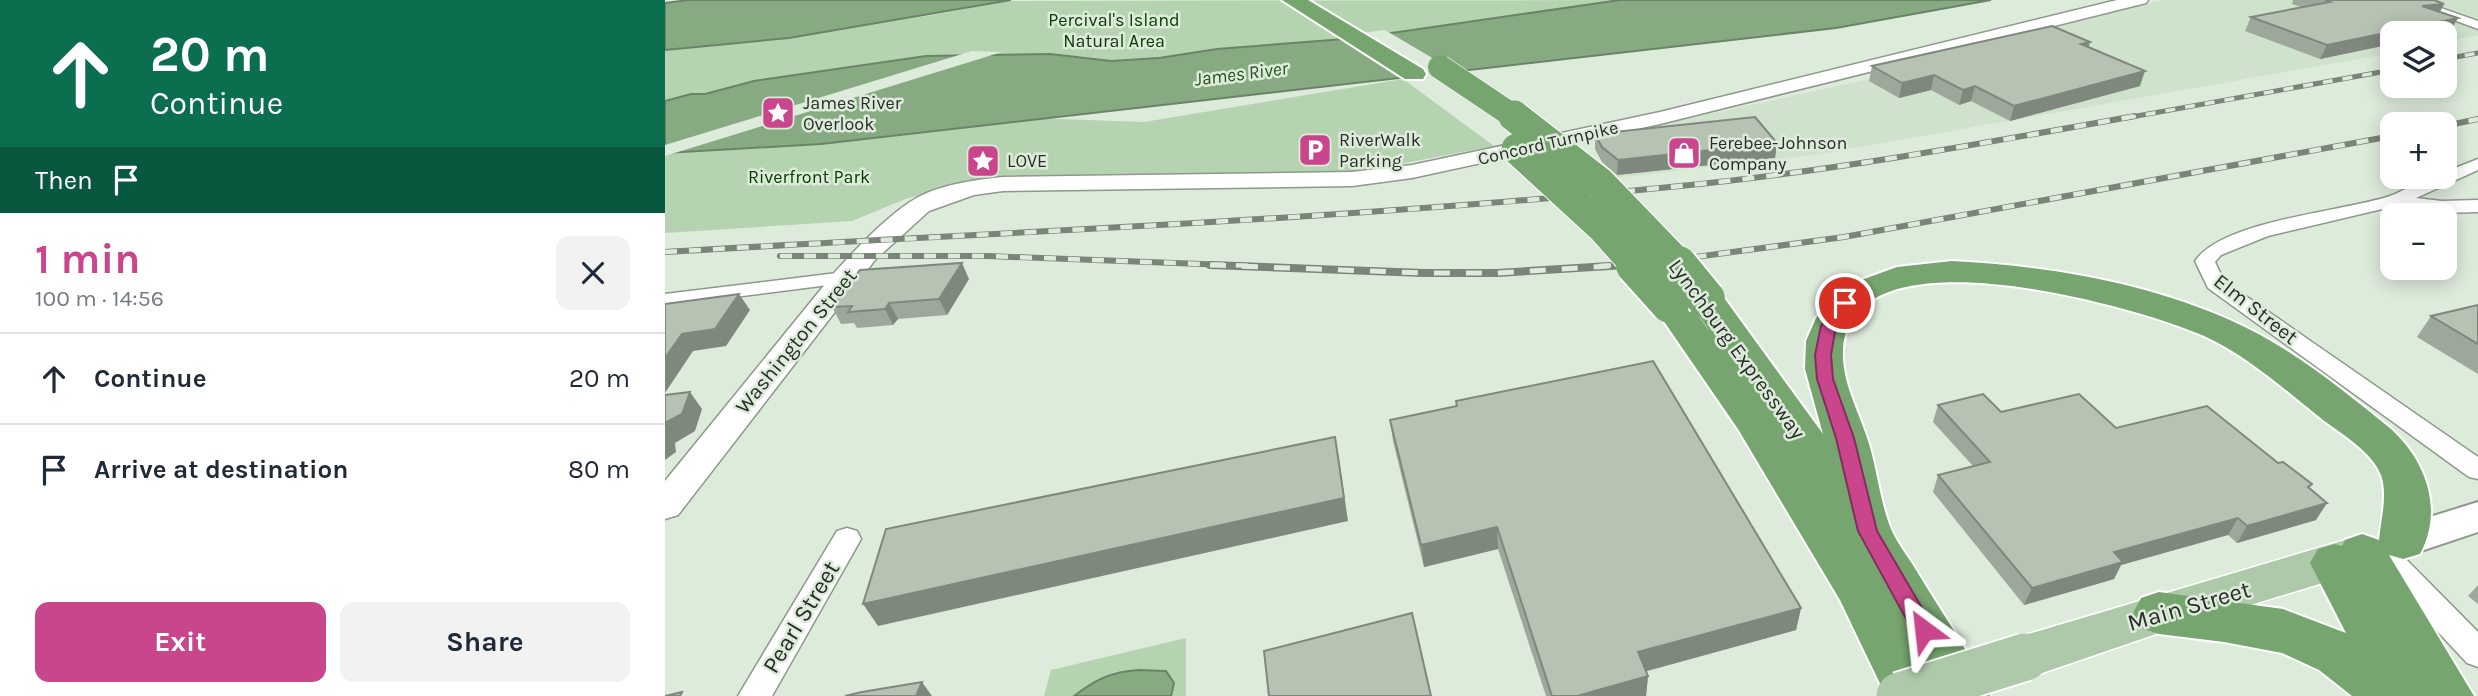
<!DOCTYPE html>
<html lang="en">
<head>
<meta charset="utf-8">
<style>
  :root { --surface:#fff; --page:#f2f2f3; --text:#1f2937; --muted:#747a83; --line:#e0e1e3; --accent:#ca468c }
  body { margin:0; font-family:Karla,sans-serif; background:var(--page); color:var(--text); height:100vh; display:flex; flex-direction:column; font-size:26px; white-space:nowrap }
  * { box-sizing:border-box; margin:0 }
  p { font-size:23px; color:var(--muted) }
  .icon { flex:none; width:38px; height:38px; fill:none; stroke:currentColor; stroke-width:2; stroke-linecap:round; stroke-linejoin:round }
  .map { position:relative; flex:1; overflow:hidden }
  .side { display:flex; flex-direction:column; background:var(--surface); width:665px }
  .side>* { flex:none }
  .hud { background:#0b6e4f; color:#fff; overflow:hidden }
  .buttons { position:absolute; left:1715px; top:21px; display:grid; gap:14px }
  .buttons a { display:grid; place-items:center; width:77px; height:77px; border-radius:14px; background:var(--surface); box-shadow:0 4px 18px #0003; font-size:35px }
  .pin { position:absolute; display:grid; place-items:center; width:60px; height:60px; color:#fff; margin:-30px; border:4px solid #fff; border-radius:50%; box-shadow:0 2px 7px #0007 }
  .me { position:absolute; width:77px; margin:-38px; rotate:330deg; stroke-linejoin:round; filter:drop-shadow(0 0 5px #0008) }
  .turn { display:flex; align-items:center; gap:24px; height:147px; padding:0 35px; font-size:32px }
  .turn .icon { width:91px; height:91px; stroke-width:2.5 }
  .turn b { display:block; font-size:49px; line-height:60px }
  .then { display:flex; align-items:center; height:66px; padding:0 35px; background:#0003; gap:14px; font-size:26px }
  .round { display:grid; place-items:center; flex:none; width:74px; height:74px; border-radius:14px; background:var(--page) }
  .headline { display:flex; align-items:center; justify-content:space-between; height:119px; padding:0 35px }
  h1 { font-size:42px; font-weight:700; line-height:52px; color:var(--accent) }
  .button { display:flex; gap:14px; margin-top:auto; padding:14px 35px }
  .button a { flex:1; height:80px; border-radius:14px; background:var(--accent); color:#fff; font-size:28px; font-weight:700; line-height:80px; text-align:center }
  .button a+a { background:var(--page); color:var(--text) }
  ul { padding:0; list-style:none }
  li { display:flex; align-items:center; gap:21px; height:91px; padding:0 35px; border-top:2px solid var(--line) }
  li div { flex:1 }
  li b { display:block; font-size:26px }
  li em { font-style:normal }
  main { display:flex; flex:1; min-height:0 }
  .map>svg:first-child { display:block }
  .built { fill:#cfe2cc }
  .green { fill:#b6d3b1 }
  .water { fill:#87aa82; stroke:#6a8467; stroke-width:2 }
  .pier { fill:#ddebdb }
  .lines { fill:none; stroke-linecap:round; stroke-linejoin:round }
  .minor-casing { stroke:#8d998a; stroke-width:3 }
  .tertiary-casing { stroke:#8d998a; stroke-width:3 }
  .secondary-casing { stroke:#8d998a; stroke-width:4 }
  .primary-casing { stroke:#fff; stroke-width:3 }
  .motorway-casing { stroke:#fff; stroke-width:4 }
  .minor { fill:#fff; fill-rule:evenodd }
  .tertiary { fill:#fff; fill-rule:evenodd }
  .secondary { fill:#fff; fill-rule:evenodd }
  .primary { fill:#adc9a9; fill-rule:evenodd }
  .motorway { fill:#77a56f; fill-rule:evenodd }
  .rail-far2-casing { stroke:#7b8479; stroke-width:5 }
  .rail-far1-casing { stroke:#7b8479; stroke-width:6 }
  .rail-casing { stroke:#7b8479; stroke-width:8 }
  .rail-far2 { stroke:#ddebdb; stroke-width:3.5; stroke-dasharray:10; stroke-linecap:butt }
  .rail-far1 { stroke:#ddebdb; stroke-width:4.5; stroke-dasharray:12; stroke-linecap:butt }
  .rail { stroke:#ddebdb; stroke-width:5; stroke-dasharray:16; stroke-linecap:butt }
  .primary-bridge-casing { stroke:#fff; stroke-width:51; stroke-linecap:butt }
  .motorway-bridge-far2-casing { stroke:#fff; stroke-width:25; stroke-linecap:butt }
  .motorway-bridge-far1-casing { stroke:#fff; stroke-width:33; stroke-linecap:butt }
  .motorway-bridge-casing { stroke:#fff; stroke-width:42; stroke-linecap:butt }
  .primary-bridge { stroke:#adc9a9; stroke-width:47 }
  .motorway-bridge-far2 { stroke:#77a56f; stroke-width:24 }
  .motorway-bridge-far1 { stroke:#77a56f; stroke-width:31 }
  .motorway-bridge { stroke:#77a56f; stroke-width:38 }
  .wall { fill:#9da89a }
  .shaded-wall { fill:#7f887d }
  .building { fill:#b6c3b3; stroke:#7f887d; stroke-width:2 }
  .route { fill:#ca468c; stroke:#832e5b; stroke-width:2 }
  .labels { text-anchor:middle; stroke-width:5; stroke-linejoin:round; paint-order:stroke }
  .far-park-label { font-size:18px; fill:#073900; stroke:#ddebdb }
  .far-poi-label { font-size:18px; fill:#282d27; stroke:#ddebdb; text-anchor:start }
  .far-street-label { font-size:18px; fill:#282d27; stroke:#ddebdb }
  .far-water-label { font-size:19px; font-style:italic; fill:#22511a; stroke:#ddebdb }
  .street-label { font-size:21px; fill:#282d27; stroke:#ddebdb }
  .near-street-label { font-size:24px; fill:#282d27; stroke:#ddebdb }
</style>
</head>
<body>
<main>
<section class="side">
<div class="hud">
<div class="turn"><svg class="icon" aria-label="ahead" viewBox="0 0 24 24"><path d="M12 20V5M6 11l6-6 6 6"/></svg><div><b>20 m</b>Continue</div></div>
<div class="then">Then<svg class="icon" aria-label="arrive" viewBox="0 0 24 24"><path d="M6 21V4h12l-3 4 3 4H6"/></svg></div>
</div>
<div class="headline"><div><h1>1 min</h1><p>100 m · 14:56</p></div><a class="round"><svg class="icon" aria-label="close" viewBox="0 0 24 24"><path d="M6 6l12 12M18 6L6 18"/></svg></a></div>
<ul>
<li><svg class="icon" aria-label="ahead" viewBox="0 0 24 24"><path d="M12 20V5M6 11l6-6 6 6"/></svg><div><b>Continue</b></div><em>20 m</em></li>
<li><svg class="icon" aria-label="arrive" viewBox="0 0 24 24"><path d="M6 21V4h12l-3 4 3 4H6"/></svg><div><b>Arrive at destination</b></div><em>80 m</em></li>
</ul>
<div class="button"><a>Exit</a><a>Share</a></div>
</section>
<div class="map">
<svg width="1813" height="696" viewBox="0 0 1813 696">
  <rect width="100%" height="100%" fill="#ddebdb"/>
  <g class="built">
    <polygon points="1499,0 1728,0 1813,30 1813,35 1780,42 1780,33 1727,33 1727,53 1156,154 950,178 934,149 953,134 1393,38 1370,28"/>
    <polygon points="1750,0 1813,0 1813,22"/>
  </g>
  <g class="green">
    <polygon points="955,0 692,38 552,49 494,58 446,61 385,54 261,56 89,81 40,94 25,94 0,101 0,50 124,38 291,11 335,1"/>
    <polygon points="738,79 829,146 693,172 313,182 243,198 187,221 0,233 0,150 312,116 479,122"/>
    <polygon points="521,638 521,696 379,696 386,670"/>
  </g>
  <g class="water">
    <polygon points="24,0 346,0 124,38 0,50 0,3"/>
    <polygon points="955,0 1326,0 1171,28 156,144 0,153 0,101 26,94 40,94 89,81 261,56 385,54 446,61 494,58 552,49 692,38"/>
    <path d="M474,670L501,671L509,683L506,696H409C431,679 446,672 474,670Z"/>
  </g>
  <g class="pier">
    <polygon points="720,30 781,66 794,73 742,79 673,36"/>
    <polygon points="307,51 337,52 0,156 0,145"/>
  </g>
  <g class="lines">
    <defs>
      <g id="minor">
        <polygon points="1735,0 1753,0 1813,21 1813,29"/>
        <path d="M1813,159V170L1751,198L1777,201L1813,200V212L1777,213L1730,206L1603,236L1556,255L1550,262L1559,281L1813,457V479L1804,477L1543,288L1530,261C1558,220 1677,212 1725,196C1743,189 1760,177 1780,177V172Z"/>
        <polygon points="180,272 187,274 190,278 187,282 0,306 0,294"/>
        <polygon points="182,528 192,531 196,539 107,696 73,696 172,531"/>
        <polygon points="1714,539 1724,542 1813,632 1813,667 1802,663 1704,558 1700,550 1704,542"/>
      </g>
      <path id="tertiary" d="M1452,0H1483L1481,3L995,124L747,178L687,186L338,191L309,195L264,211L210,260L13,515L0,519V481L170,272C192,248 217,221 245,202C270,185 309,180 338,177L687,172L747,165L995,112Z"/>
      <polygon id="secondary" points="1813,502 1813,532 1738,557 1723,552 1717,541 1723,530"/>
      <polygon id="primary" points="1697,535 1713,540 1720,553 1713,566 1494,633 1360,679 1342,673 1334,657 1342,641 1360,635"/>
      <g id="motorway">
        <polygon points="617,0 643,0 758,69 761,74 758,79 740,79"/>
        <path d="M1287,261C1382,266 1480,282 1567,321C1624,346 1678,390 1726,429C1761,461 1779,510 1755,554L1738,559L1724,555L1809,696H1687L1654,670L1617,653L1559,642L1494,634L1476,628L1468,613L1476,598L1494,592L1618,609L1681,633L1645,563L1653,549L1670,544L1677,546L1680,540L1697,534L1714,540C1716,519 1723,495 1716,475C1707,452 1677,434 1658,420C1620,390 1583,356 1539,336C1474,307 1181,223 1178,352C1177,381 1192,408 1201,435C1212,465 1214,500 1226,529C1232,543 1243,557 1251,570C1276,612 1305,652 1325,696H1221L1175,600L1073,429L987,304L992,296C1021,289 1030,312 1045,332L1023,299L1028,291L1041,288L1054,291L1158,434L1140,369L1141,341L1151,318L1177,287L1232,267Z"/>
      </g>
    </defs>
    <use href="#minor" class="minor-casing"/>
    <use href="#tertiary" class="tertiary-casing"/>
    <use href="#secondary" class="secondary-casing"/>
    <use href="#primary" class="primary-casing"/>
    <use href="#motorway" class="motorway-casing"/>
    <use href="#minor" class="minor"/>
    <use href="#tertiary" class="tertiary"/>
    <use href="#secondary" class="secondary"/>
    <use href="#primary" class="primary"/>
    <use href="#motorway" class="motorway"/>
    <defs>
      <g id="rail-far2">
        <polyline points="1780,59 1813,53"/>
        <polyline points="1461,118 1727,70"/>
      </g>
      <g id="rail-far1">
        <polyline points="1780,126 1813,119"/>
        <path d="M0,252C338,232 678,220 1015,186C1168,171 1320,143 1470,116"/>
        <polyline points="115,256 323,256 589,266"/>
        <polyline points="934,266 986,263 1179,237 1727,136"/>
      </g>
      <polyline id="rail" points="545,265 759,273 832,273 961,265"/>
    </defs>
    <use href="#rail-far2" class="rail-far2-casing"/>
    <use href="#rail-far1" class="rail-far1-casing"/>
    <use href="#rail" class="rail-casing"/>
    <use href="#rail-far2" class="rail-far2"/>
    <use href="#rail-far1" class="rail-far1"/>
    <use href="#rail" class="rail"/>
    <defs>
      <polyline id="primary-bridge" points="1235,696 1360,657"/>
      <polyline id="motorway-bridge-far2" points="775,67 851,118"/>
      <g id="motorway-bridge-far1">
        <polyline points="849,116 935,183 1015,266"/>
        <polyline points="852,149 937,227 972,266"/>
      </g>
      <g id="motorway-bridge">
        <polyline points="970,265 1005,304"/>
        <polyline points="1013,265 1041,299"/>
      </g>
    </defs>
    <use href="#primary-bridge" class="primary-bridge-casing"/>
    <use href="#motorway-bridge-far2" class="motorway-bridge-far2-casing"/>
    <use href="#motorway-bridge-far1" class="motorway-bridge-far1-casing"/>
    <use href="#motorway-bridge" class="motorway-bridge-casing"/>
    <use href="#primary-bridge" class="primary-bridge"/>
    <use href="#motorway-bridge-far2" class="motorway-bridge-far2"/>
    <use href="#motorway-bridge-far1" class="motorway-bridge-far1"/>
    <use href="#motorway-bridge" class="motorway-bridge"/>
  </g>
  <g class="wall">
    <polygon points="1628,0 1769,0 1779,4 1775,12 1793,18 1785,31 1776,33 1727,33 1727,44 1655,59 1580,31 1586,17 1636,7 1627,4"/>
    <polygon points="1424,48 1475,86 1345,121 1306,101 1294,105 1266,90 1234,98 1204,81 1207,66"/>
    <polygon points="930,134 1112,143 1110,158 952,175 937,162 930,149"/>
    <polygon points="304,279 282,315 233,319 228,325 192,328 189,323 176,324 167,307"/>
    <polygon points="1813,305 1813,374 1752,337 1766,316"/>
    <polygon points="791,401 1136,608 1131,630 981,671 983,676 981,696 881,696 833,549 759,567 728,441 725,420 791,406"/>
    <polygon points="1273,405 1336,412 1451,428 1613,463 1647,484 1644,488 1651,520 1572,543 1563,535 1456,565 1449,579 1359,605 1268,492 1273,475 1308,466 1268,422"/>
    <polygon points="1813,585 1813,604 1803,596"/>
  </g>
  <g class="shaded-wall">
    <polygon points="1779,4 1772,17 1757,6"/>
    <polygon points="1793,18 1785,31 1776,33 1727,33 1727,44 1655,59 1662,45"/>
    <polygon points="1425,42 1421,56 1416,44"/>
    <polygon points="1480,71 1475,86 1345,121 1349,106"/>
    <polygon points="1269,75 1266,90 1234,98 1237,83"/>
    <polygon points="1310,86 1306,101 1294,105 1298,90"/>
    <polygon points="1112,143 1110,158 952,175 953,160"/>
    <polygon points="297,263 304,279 282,315 274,299"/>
    <polygon points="74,294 85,310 61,346 28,351 0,393 0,358 17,334"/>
    <polygon points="224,303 233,319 228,325 220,309"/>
    <polygon points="25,392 37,409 30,431 10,443 11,452 0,460 0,423"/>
    <polygon points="670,437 674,459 683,521 213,626 198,604"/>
    <polygon points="1662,503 1651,520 1572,543 1582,526"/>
    <polygon points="1573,518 1563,535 1456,565 1449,579 1359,605 1367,588 1449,552"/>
    <polygon points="832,527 833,549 759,567 756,545"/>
    <polygon points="1136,608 1131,630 971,674 973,652"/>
    <polygon points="983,676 981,696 912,696"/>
    <polygon points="257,682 267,696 251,696"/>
  </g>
  <g class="building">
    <polygon points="1660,0 1769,0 1779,4 1757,6 1793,18 1662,45 1586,17 1665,2"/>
    <polygon points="1387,26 1425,42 1416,44 1480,71 1349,106 1310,86 1298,90 1269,75 1237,83 1207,66"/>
    <polygon points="1090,117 1112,143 953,160 937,147 930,134"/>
    <polygon points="297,263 274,299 224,303 220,309 183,312 187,306 167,307 195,270"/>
    <polygon points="74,294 50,329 17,334 0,358 0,304"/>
    <polygon points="1813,305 1813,344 1766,316"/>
    <polygon points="988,361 1136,608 973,652 983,676 912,696 887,696 832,527 756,545 725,420 792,406 791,401"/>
    <polygon points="25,392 17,414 0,423 0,395"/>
    <polygon points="1318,394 1336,412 1414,394 1451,428 1542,406 1613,463 1618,462 1647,484 1643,487 1662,503 1582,526 1573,518 1449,552 1458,562 1367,588 1273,475 1325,462 1273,405"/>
    <polygon points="670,437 679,498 198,604 221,529"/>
    <polygon points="747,613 766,696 604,696 599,651"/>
    <polygon points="257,682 251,696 180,696 197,692"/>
    <polygon points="17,692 15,696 0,696"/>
  </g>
  <polygon class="route" points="1180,298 1188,303 1171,326 1166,355 1168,379 1189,438 1212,531 1270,630 1267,637 1259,639 1251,637 1193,531 1171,438 1152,379 1150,355 1156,326 1175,300"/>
  <defs>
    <symbol id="sight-square" viewBox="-11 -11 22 22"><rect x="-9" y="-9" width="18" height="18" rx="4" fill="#ca468c" stroke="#ddebdb"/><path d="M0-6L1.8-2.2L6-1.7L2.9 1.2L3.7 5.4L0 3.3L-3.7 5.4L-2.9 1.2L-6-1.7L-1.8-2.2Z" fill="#fff"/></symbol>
    <symbol id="parking-square" viewBox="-11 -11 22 22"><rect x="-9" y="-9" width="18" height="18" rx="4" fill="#ca468c" stroke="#ddebdb"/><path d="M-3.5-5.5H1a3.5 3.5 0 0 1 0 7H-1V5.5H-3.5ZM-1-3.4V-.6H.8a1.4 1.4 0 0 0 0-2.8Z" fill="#fff"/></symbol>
    <symbol id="shop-square" viewBox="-11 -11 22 22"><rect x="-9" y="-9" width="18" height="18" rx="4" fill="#ca468c" stroke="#ddebdb"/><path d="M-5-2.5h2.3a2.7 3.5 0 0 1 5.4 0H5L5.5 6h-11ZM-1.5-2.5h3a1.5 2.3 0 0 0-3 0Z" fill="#fff"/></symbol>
  </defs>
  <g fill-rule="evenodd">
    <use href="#sight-square" x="94" y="94" width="38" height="38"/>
    <use href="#parking-square" x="631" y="131" width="38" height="38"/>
    <use href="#shop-square" x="1000" y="134" width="38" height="38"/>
    <use href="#sight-square" x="299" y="142" width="38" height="38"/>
  </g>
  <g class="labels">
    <g class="far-park-label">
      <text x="449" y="26">Percival's Island<tspan x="449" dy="21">Natural Area</tspan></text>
      <text x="144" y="183">Riverfront Park</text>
    </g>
    <g class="far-poi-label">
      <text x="138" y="109">James River<tspan x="138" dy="21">Overlook</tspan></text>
      <text x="674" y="146">RiverWalk<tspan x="674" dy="21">Parking</tspan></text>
      <text x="1044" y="149">Ferebee-Johnson<tspan x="1044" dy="21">Company</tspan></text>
      <text x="342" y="167">LOVE</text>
    </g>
    <g class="far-street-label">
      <text transform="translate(883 143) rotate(-13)" y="6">Concord Turnpike</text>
    </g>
    <g class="far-water-label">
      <text transform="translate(576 73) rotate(-7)" y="7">James River</text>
    </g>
    <g class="street-label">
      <text transform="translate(1591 309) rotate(38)" y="7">Elm Street</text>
      <text transform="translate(131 341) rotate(-51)" y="7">Washington Street</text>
      <text transform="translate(1072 349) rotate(54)" y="7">Lynchburg Expressway</text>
    </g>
    <g class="near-street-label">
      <text transform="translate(1524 606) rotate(-16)" y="8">Main Street</text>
      <text transform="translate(136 617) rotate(-59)" y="8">Pearl Street</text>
    </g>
  </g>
</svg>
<div class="buttons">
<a><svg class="icon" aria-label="layers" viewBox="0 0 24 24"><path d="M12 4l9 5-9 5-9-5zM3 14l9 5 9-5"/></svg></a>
<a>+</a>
<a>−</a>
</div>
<div class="pin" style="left:1180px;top:303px;background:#d93025"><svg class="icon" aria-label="arrive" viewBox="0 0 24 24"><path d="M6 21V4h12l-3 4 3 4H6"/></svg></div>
<svg class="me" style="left:1259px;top:630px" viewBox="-20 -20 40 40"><path d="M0-17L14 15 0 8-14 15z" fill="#ca468c" stroke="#fff" stroke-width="4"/></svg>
</div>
</main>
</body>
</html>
